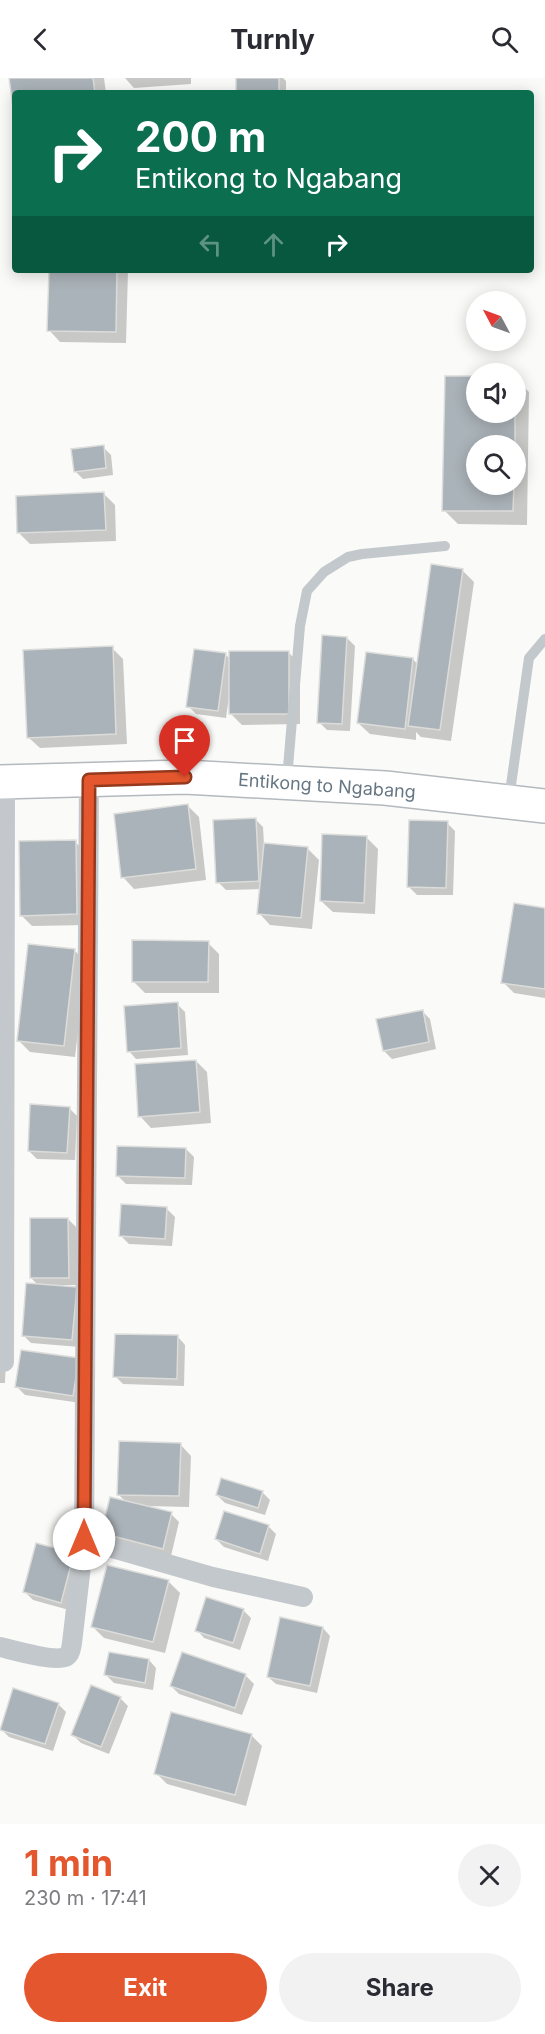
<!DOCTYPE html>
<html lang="en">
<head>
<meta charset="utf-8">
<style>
  :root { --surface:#fff; --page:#f2f2f3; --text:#2b2b33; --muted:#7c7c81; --accent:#e4572e }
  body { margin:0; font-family:Inter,sans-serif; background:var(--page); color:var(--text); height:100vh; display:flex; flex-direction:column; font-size:22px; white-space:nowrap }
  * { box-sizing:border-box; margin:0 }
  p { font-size:20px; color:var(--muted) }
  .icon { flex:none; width:33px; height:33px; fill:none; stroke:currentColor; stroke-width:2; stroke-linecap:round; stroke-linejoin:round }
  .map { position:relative; height:1746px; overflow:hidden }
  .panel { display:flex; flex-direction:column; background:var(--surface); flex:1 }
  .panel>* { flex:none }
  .hud { position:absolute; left:12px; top:12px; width:522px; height:183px; border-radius:6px; box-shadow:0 3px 15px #0003; background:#0b6e4f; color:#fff; overflow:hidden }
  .needle { width:39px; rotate:311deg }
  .fabs { position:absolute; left:466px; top:213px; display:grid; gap:12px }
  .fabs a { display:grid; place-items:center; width:60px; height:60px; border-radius:50%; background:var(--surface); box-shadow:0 3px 15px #0003; font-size:30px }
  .pin { position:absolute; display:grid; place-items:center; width:51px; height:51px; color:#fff; margin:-62px -26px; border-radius:50% 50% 50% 0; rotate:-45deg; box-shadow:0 0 6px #0007 }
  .pin .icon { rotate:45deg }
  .me { position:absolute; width:66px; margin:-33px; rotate:0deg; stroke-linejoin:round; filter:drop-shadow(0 0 4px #0008) }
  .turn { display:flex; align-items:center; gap:21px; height:126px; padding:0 24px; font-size:27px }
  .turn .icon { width:78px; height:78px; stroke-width:2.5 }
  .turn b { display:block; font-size:42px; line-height:51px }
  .lanes { display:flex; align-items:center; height:57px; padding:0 24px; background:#0003; justify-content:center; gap:30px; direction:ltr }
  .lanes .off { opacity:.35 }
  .round { display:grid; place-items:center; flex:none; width:63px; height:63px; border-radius:32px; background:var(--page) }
  .overview { display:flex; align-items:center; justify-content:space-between; height:102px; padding:0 24px }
  h1 { font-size:36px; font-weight:700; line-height:45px; color:var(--accent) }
  .primary-button { display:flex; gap:12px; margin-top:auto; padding:12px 24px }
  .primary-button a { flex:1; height:69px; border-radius:36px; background:var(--accent); color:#fff; font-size:24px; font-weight:700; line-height:69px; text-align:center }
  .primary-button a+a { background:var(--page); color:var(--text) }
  header { display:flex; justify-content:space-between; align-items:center; height:78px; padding:0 24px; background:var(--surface); font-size:27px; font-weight:700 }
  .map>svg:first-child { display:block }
  .shadow { fill:#0003; fill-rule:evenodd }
  .building { fill:#aab3b9; stroke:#dcdcda; stroke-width:1.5 }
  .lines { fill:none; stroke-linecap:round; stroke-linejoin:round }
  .highway-casing { stroke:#b4b9bd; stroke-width:36 }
  .lane { stroke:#c3c8cc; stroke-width:10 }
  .street { stroke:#c3c8cc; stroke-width:20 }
  .highway { stroke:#fff; stroke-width:33 }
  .route-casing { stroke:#94391e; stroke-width:15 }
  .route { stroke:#e4572e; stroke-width:10 }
  .labels { text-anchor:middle; stroke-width:6; stroke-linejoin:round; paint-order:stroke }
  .street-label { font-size:18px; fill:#657683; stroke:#fff }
</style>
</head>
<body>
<header><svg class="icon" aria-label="back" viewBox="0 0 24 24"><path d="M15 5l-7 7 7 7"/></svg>Turnly<svg class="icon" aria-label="search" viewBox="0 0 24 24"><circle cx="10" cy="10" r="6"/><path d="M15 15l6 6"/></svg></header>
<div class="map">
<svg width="545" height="1746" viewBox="0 0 545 1746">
  <rect width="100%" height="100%" fill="#fafaf8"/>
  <g class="shadow">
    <polygon points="11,0 104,0 106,15 15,15 15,33"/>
    <polygon points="125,0 191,0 191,6 134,10"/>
    <polygon points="237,0 283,0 286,3 286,15 237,15"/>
    <polygon points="50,192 128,192 126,265 60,264 49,252"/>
    <path d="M477,300V334H516V301L529,314L527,447L458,446L444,432ZM477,368H516V406H477Z"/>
    <polygon points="103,369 111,377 113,397 83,401 75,393"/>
    <polygon points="104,416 115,427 116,463 30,466 19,455"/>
    <polygon points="462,492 474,504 451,663 421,659 416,654 416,662 370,656 358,645 413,581 418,587"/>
    <polygon points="347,560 355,568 350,653 327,652 319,644"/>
    <polygon points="112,570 123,581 127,666 40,670 28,659"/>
    <polygon points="288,574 300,586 300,646 242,647 231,636 231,619 229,619 226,640 196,636 188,628 225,576 230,581"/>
    <polygon points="188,728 199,739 206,802 134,811 123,799"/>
    <polygon points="255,741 263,749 264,767 308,771 319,782 312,851 270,847 259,835 261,811 226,812 218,804"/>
    <polygon points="447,745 455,753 453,817 417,817 409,809"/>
    <polygon points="366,759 378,771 375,836 333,834 321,823"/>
    <polygon points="75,764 87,775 87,847 32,848 21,837"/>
    <polygon points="545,831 545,920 514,915 503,904"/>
    <polygon points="208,865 219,876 219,915 145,915 133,903"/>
    <polygon points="75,873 86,884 75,979 30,974 18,962"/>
    <polygon points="177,926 185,934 188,977 136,981 129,973"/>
    <polygon points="422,933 430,941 436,971 392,981 384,973"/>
    <polygon points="196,983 207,994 211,1045 151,1050 140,1038"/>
    <polygon points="69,1030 77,1038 75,1082 37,1081 29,1073"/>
    <polygon points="186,1071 194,1079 192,1107 126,1106 118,1098"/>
    <polygon points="167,1131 175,1139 172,1168 129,1166 121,1158"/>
    <polygon points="68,1141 76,1149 76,1207 63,1207 63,1210 76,1211 80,1269 31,1265 23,1257 39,1208 31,1200"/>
    <polygon points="0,1217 8,1226 5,1305 0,1305"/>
    <polygon points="178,1259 185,1267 184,1308 123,1306 115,1298"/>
    <polygon points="78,1281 81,1325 25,1317 17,1309"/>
    <polygon points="180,1366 191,1378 189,1429 145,1428 171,1436 179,1444 171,1478 111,1463 103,1455 127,1425 118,1416"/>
    <polygon points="262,1414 270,1422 265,1437 225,1425 217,1417"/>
    <polygon points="268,1448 276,1456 268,1483 224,1469 216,1461"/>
    <polygon points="73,1477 69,1532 33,1522 25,1514"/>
    <polygon points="108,1489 169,1504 180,1515 165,1575 104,1560 93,1549"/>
    <polygon points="243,1532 251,1540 240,1572 204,1560 197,1552"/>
    <polygon points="323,1550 330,1558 317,1615 276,1606 268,1599"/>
    <polygon points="183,1576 246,1598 254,1606 242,1637 179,1616 171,1608"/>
    <polygon points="149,1582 156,1590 153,1612 114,1605 106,1597"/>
    <polygon points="120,1620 128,1628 109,1676 81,1665 73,1657"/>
    <polygon points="58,1626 66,1634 53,1673 9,1659 1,1651"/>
    <polygon points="251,1657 262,1668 246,1728 167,1706 156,1695"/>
  </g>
  <g class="building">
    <polygon points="9,0 93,0 95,15 15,15 15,44"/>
    <rect x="236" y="0" width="43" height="15"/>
    <polygon points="49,192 117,192 116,254 47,253"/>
    <polygon points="445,298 477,298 477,334 515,334 515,368 477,368 477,406 514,406 513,433 442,433"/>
    <polygon points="104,367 106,390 74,394 71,371"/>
    <polygon points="104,414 106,452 17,455 16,418"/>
    <polygon points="431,486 463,491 440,652 408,648"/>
    <polygon points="322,557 347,559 342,646 317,645"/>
    <polygon points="113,568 116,656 27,660 23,572"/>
    <polygon points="194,571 226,575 218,633 186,629"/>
    <rect x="229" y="573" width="60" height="63"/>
    <polygon points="366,574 413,580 405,651 357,645"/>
    <polygon points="188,726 196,791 121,800 114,736"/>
    <polygon points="256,740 259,803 216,805 213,742"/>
    <polygon points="409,742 448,743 446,810 407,809"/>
    <polygon points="322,756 367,758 364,825 320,823"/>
    <polygon points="76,762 77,836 20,838 19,763"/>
    <polygon points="264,765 308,769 301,840 257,836"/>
    <polygon points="514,825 545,830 545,911 501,905"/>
    <polygon points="132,862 209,863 208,904 132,904"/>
    <polygon points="28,866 75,871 64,968 17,963"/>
    <polygon points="178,924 181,970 127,974 124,928"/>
    <polygon points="423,932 429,964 383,973 376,941"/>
    <polygon points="196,982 200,1034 138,1039 135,986"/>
    <polygon points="30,1026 70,1029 67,1075 28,1073"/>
    <polygon points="117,1068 186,1070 185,1100 116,1098"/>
    <polygon points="121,1126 167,1129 165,1161 119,1158"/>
    <polygon points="30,1140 68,1140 69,1200 30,1200"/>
    <polygon points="26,1205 77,1209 72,1262 22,1258"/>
    <polygon points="115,1256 178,1257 177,1301 113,1299"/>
    <polygon points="21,1272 79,1280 73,1318 15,1309"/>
    <polygon points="119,1363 181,1365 179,1418 117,1417"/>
    <polygon points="221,1400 263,1413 258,1430 216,1417"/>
    <polygon points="110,1419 172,1434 163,1471 101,1455"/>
    <polygon points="224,1433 269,1447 260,1476 215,1461"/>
    <polygon points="36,1465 74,1475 61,1525 23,1514"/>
    <polygon points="107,1487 169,1502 153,1564 91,1549"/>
    <polygon points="206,1519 244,1531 233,1565 195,1553"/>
    <polygon points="280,1539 323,1549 310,1608 267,1599"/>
    <polygon points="109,1574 149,1581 145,1605 104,1597"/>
    <polygon points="182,1574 246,1596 235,1630 170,1608"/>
    <polygon points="91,1607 121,1619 101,1669 71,1657"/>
    <polygon points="13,1610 59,1625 45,1666 0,1652"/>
    <polygon points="171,1634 252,1656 235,1717 154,1696"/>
  </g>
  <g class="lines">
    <defs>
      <polyline id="highway" points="0,704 185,699 385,710 545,728"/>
    </defs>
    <use href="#highway" class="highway-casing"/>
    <g class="lane">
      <polyline points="287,701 300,548 307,513 324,494 348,479 362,476 445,468"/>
      <polyline points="509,721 529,580 545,561"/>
    </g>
    <g class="street">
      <polyline points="4,1284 5,704"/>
      <polyline points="84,1462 213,1499 303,1519"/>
      <path d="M0,1569C13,1572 57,1585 67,1578C71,1575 71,1570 72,1565L84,1462L89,702"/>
    </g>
    <use href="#highway" class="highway"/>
  </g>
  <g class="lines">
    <defs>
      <polyline id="route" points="84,1461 89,702 185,699"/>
    </defs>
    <use href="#route" class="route-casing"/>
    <use href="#route" class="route"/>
  </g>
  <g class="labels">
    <g class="street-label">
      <text transform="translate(327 708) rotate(4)" y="6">Entikong to Ngabang</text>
    </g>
  </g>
</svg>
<div class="fabs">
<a><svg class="needle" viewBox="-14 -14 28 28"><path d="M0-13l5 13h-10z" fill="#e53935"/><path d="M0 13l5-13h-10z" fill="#7c7c81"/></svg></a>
<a><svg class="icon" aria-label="sound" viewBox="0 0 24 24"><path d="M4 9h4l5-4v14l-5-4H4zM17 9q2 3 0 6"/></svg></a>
<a><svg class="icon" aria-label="search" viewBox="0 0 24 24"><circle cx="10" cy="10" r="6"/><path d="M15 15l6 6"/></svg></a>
</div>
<div class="pin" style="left:185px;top:699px;background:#d93025"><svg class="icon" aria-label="arrive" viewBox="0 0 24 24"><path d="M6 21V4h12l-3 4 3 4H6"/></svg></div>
<svg class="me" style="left:84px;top:1461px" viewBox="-20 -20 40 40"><circle r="19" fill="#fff"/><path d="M0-13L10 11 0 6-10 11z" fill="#e4572e"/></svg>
<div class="hud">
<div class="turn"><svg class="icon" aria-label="right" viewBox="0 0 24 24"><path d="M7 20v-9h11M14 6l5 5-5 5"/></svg><div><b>200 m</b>Entikong to Ngabang</div></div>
<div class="lanes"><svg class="icon off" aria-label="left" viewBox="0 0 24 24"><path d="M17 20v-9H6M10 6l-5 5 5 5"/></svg><svg class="icon off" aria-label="ahead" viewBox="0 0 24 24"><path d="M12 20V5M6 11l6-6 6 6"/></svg><svg class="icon" aria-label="right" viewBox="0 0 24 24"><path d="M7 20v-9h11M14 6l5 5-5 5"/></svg></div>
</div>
</div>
<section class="panel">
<div class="overview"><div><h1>1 min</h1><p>230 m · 17:41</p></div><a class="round"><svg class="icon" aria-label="close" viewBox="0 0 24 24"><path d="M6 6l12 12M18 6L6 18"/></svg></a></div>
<div class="primary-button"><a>Exit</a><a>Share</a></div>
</section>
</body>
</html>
